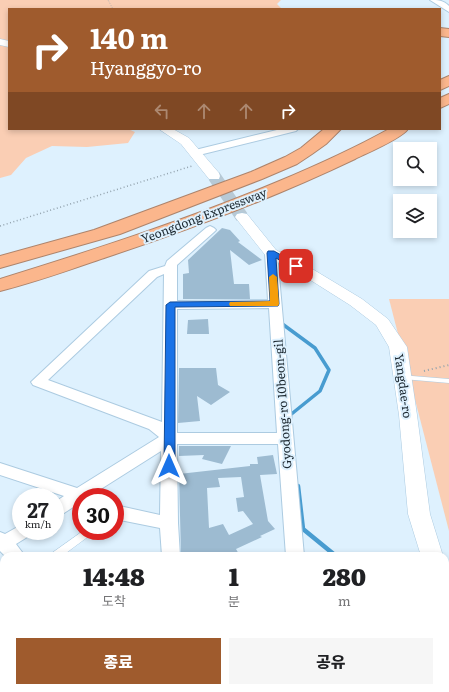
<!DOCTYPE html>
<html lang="ko">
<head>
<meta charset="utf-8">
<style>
  :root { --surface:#fff; --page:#f6f6f6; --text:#202124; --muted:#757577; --accent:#9f5b2d }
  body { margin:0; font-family:Literata,"Noto Sans KR",serif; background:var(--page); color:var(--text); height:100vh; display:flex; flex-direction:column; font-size:15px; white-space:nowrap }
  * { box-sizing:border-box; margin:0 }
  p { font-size:13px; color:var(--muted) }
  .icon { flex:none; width:22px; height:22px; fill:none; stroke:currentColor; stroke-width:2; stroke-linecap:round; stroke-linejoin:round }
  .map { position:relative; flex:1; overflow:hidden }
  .side { position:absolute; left:0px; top:552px; width:449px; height:140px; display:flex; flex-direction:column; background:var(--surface); border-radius:12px 12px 0 0; box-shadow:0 2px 6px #0003 }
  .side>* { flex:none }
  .top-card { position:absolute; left:8px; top:8px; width:433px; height:122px; border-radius:0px; box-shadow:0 2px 6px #0003; background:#9f5b2d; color:#fff; overflow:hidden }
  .buttons { position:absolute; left:393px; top:142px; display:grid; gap:8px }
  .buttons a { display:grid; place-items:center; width:44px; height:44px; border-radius:0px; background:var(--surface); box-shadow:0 2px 6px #0003; font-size:20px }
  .speed { position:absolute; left:12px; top:488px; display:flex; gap:8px; font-size:20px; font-weight:700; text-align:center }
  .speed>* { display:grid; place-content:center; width:52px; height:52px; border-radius:50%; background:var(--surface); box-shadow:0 2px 6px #0003; line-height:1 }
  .speed small { font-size:10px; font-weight:400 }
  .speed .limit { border:6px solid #d22; background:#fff; color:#111 }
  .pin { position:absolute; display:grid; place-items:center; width:34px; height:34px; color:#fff; margin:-17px; border-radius:8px; box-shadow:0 2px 6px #0006 }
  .me { position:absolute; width:44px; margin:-22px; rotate:0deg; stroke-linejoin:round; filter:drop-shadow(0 0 3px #0008) }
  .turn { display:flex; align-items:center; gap:14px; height:84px; padding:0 16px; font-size:18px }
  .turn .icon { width:52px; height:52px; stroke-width:2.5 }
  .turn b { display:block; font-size:28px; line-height:34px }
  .lanes { display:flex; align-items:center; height:38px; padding:0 16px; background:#0003; justify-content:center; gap:20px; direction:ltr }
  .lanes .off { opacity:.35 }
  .eta { display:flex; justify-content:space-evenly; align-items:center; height:68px; text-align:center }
  .eta b { font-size:24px; font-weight:800; line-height:28px }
  .cta { display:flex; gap:8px; margin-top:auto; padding:8px 16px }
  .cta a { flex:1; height:46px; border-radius:0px; background:var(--accent); color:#fff; font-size:16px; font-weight:800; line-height:46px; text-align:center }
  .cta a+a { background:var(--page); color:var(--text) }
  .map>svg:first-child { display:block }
  .green { fill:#faceb4 }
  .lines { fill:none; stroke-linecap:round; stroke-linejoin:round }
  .stream-far1 { stroke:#489cd0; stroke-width:3.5 }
  .stream { stroke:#489cd0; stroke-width:4.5 }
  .building { fill:#9dbbd1; fill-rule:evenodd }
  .tertiary-tunnel { stroke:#b7c9d5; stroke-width:13; stroke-dasharray:13 6; stroke-linecap:butt }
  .service-casing { stroke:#accbe1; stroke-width:1 }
  .minor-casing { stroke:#accbe1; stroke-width:2 }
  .tertiary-casing { stroke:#accbe1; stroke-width:1 }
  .motorway-casing { stroke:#ad846c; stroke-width:2 }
  .path-far2 { stroke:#92a2ad; stroke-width:1; stroke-dasharray:0.5 1.5; stroke-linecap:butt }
  .path-far1 { stroke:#92a2ad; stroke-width:1.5; stroke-dasharray:1 2.5; stroke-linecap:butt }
  .path { stroke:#92a2ad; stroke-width:2; stroke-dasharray:1 3; stroke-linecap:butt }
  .service { fill:#fff; fill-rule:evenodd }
  .minor { fill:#fff; fill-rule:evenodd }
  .tertiary { fill:#fff; fill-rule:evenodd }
  .motorway { fill:#fbb68c; fill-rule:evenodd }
  .route { fill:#1a73e8; stroke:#114b97 }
  .slow { fill:#f59e0b }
  .labels { text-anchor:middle; stroke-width:4; stroke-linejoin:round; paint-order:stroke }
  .street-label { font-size:12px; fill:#1c2830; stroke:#def1fe }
</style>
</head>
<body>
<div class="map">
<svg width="449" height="692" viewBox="0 0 449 692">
  <rect width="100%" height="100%" fill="#def1fe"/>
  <g class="green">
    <polygon points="0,0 281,0 277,4 282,9 9,9 9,129 128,129 135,132 128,143 87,147 52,146 26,158 11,175 0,178"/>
    <polygon points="389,299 449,299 449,531"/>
  </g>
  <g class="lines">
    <polyline class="stream-far1" points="281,323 315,348 329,370 320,391 289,416"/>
    <polyline class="stream" points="298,486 303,529 336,556"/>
  </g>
  <g class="building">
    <polygon points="222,228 230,230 240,241 238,242 262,260 249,265 230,250 234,284 249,284 250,299 183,299 183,274 189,273 188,260"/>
    <polygon points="208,319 209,334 187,334 188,320"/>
    <polygon points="179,368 216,368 218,385 230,392 211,405 197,396 200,421 178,423"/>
    <polygon points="179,446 231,446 222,464 202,459 204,455 179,456"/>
    <path d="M273,455L277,474L260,475L268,521L275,529L260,536L262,537L236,549L240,556H181L179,474L250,466V464H258L257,457ZM241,477L244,497L236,498L238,512L243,511L253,524L229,535L223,524L209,528L207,488L220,487L218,478Z"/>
  </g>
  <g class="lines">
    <polyline class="tertiary-tunnel" points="214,176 242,217"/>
    <defs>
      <g id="service">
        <polygon points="400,375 449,379 449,383 403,379 400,379 399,377"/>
        <polygon points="83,531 94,531 93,533 62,556 50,556 52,553"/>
        <polygon points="43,688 56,688 54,692 41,692"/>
      </g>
      <g id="minor">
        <path d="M430,0C438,0 443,0 449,6V12Z"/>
        <polygon points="281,129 298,129 296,131 195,156 190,153 191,151"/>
        <path d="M210,226L214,228L216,230L214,232L177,265V301L268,300L265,253L267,250H275L277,253L304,556H286L278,444H177L178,523L180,556H162L160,528L115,519V505L160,515L161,451L93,494L95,497H81V502L61,515L55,517V502L64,496L0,475V463L77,488L159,437L149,429L33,385L31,382L149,271L165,266L167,261L206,228ZM164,274L162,422L48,380L157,277ZM269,308L277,433H177V309Z"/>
        <polygon points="21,525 21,531 32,531 29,536 16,544 25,556 5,556 0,551 0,532 5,534"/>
        <polygon points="170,688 190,688 191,692 171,692"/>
        <rect x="295" y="688" width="20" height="4"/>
      </g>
      <g id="tertiary">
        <polygon points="0,39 9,41 9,47 0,45"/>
        <polygon points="159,129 173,129 189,138 219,173 220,176 219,179 209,179 181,144"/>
        <polygon points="242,213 247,214 276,250 314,270 362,299 388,319 407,347 417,415 430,514 443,556 421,556 408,514 399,415 389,347 376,325 350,305 304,276 266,256 235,217 237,214"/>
        <polygon points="445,587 449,589 449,620 445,619"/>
      </g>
      <g id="motorway">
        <polygon points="440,28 449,29 449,37 440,36"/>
        <polygon points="449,76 449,86 440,90 440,80"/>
        <polygon points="449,94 449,104 440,108 440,98"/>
        <polygon points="324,129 341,129 326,144 312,154 297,164 262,179 120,234 0,268 0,256 94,230 251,172 285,157 301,148"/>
        <path d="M389,129H408C401,139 367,153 355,159C275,197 192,229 107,257C72,269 36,282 0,291V279C94,250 186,220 277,182C315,166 353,149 389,129Z"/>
      </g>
    </defs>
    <use href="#service" class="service-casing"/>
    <use href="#minor" class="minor-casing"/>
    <use href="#tertiary" class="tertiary-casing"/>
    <use href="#motorway" class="motorway-casing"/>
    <polyline class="path-far2" points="108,0 113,9"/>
    <polyline class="path-far1" points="0,226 192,166"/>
    <polyline class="path" points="424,371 449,365"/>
    <use href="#service" class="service"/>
    <use href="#minor" class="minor"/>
    <use href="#tertiary" class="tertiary"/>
    <use href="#motorway" class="motorway"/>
  </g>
  <polygon class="route" points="268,251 274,251 300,266 296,269 293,268 276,258 279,304 278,306 175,307 175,466 173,469 166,469 164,466 166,305 170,302 270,301 267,253"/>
  <polygon class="slow" points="273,274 277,277 279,304 278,306 230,306 229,304 230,302 233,302 270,301 269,277"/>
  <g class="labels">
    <g class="street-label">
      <text transform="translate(204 216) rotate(-21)" y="4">Yeongdong Expressway</text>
      <text transform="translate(403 386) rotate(82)" y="4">Yangdae-ro</text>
      <text transform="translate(283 404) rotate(-94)" y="4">Gyodong-ro 10beon-gil</text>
    </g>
  </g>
</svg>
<div class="buttons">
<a><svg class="icon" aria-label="search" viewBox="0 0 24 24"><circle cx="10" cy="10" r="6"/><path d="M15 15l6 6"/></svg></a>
<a><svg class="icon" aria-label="layers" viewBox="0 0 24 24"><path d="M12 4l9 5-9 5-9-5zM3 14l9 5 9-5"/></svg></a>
</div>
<div class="speed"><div>27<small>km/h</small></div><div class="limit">30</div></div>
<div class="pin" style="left:296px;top:266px;background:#d93025"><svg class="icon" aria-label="arrive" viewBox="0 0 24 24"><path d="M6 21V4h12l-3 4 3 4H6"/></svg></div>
<svg class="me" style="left:169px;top:466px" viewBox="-20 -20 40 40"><path d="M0-17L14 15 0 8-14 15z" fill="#1a73e8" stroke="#fff" stroke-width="4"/></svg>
<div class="top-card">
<div class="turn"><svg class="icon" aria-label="right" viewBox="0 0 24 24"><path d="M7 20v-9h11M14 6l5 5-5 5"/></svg><div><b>140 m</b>Hyanggyo-ro</div></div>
<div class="lanes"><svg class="icon off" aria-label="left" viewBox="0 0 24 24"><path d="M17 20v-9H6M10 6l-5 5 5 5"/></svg><svg class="icon off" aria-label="ahead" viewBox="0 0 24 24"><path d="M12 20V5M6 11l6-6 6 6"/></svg><svg class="icon off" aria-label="ahead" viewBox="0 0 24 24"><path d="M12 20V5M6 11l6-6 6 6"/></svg><svg class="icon" aria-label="right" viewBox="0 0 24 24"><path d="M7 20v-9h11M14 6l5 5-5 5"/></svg></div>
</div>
<section class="side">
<div class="eta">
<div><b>14:48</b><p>도착</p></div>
<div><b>1</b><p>분</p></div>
<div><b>280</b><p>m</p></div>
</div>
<div class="cta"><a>종료</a><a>공유</a></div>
</section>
</div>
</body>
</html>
